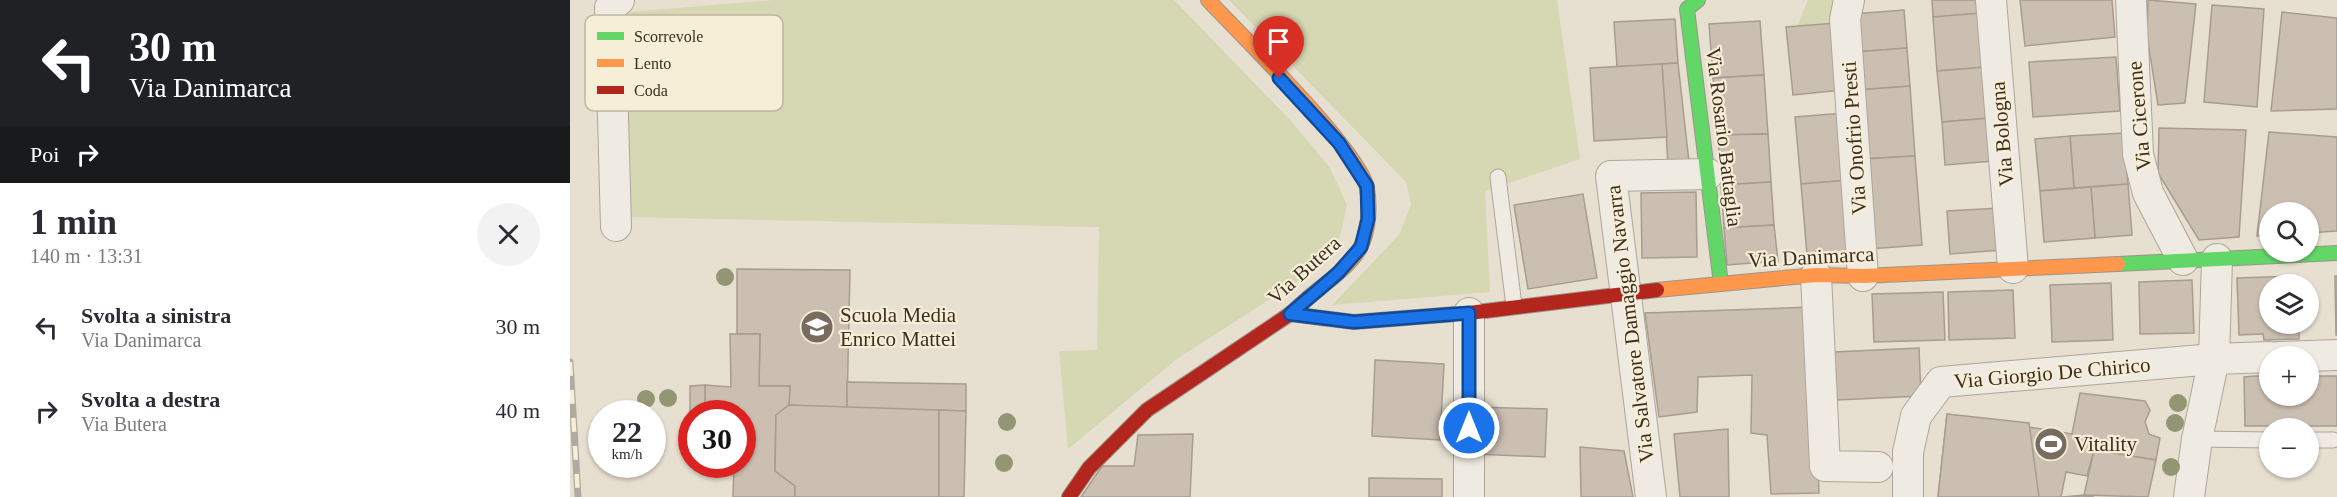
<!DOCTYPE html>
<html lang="it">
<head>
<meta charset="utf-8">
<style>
  :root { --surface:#fff; --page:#f2f2f3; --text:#2b2b33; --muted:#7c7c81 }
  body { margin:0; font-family:Georgia,serif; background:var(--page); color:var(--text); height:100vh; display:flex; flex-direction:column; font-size:22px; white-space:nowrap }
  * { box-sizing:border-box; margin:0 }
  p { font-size:20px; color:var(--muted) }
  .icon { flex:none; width:33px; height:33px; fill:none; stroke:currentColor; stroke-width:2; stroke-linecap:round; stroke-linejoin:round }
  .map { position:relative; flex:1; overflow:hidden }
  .sheet { display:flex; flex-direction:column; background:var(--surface); width:570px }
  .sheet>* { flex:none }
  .banner { background:#202124; color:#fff; overflow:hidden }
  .buttons { position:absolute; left:1689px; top:202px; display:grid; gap:12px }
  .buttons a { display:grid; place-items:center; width:60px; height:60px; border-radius:50%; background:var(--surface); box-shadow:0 2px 4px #0004; font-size:30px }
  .speed { position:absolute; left:18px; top:400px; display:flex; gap:12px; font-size:30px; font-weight:700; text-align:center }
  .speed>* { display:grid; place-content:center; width:78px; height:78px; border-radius:50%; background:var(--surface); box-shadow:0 2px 4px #0004; line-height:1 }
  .speed small { font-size:15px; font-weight:400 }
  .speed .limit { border:9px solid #d22; background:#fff; color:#111 }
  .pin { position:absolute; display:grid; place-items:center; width:51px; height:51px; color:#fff; margin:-62px -26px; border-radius:50% 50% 50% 0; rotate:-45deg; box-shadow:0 0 6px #0007 }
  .pin .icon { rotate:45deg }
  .me { position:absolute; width:66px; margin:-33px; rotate:0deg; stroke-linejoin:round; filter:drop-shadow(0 0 4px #0008) }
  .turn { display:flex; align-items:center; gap:21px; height:126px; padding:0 30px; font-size:27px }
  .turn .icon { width:78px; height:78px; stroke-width:2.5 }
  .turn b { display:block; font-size:42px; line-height:51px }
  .then { display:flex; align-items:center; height:57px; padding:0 30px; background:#0003; gap:12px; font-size:22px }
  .round { display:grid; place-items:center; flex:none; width:63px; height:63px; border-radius:32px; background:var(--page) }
  .overview { display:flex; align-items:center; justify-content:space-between; height:102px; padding:0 30px }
  h1 { font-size:36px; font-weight:800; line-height:45px }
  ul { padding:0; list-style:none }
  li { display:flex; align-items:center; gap:18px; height:84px; padding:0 30px }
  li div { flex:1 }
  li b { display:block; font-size:22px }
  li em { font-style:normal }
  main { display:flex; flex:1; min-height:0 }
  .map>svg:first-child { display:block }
  .green { fill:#d6d7b3 }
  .building { fill:#cbbfb2; stroke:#a89c90; stroke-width:1.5 }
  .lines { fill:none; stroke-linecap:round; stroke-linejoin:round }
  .lane-casing { stroke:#ada599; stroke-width:17 }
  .street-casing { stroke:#ada599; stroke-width:32 }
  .fast-casing { stroke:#9c958a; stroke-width:16 }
  .slow-casing { stroke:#9c958a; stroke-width:16 }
  .jam-casing { stroke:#9c958a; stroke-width:16 }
  .lane { stroke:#efebe3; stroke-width:15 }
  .street { stroke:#efebe3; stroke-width:30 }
  .fast { stroke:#63d668; stroke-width:14 }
  .slow { stroke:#ff974d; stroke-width:14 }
  .jam { stroke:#b3261e; stroke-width:14 }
  .rail-casing { stroke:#afaaa2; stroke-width:7 }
  .rail { stroke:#f7eed8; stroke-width:4.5; stroke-dasharray:14; stroke-linecap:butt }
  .tree { fill:#929673 }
  .route-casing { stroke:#114b97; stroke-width:15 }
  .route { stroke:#1a73e8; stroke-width:10 }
  .labels { text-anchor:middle; stroke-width:4.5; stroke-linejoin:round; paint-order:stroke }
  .street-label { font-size:21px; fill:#3d2e20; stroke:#f7eed8 }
  .poi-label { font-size:21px; fill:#3d2e20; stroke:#f7eed8; text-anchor:start }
  .key { fill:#f7eed8; stroke:#bfb4a1; stroke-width:1.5 }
  .key-label { font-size:16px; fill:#3d2e20 }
</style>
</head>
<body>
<main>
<section class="sheet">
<div class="banner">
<div class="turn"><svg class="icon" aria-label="left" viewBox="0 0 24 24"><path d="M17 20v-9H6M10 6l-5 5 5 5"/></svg><div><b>30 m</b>Via Danimarca</div></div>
<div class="then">Poi<svg class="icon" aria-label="right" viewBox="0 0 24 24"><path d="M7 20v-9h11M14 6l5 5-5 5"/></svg></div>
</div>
<div class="overview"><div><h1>1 min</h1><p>140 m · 13:31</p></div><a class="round"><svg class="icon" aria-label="close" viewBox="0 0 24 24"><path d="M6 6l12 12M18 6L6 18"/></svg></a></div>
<ul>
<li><svg class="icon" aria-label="left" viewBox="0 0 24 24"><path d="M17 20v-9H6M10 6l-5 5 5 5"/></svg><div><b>Svolta a sinistra</b><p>Via Danimarca</p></div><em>30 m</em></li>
<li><svg class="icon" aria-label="right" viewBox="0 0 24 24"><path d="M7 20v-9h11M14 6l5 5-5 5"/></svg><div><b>Svolta a destra</b><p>Via Butera</p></div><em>40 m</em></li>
</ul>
</section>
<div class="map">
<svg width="1767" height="497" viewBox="0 0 1767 497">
  <rect width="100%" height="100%" fill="#e7e0d1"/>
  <g class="green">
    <polygon points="204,0 604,0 722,122 760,168 777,205 770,237 728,281 607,359 498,449 489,351 527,350 529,227 56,217 51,22 60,12"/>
    <polygon points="659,0 987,0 1010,159 915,191 920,292 762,305 829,235 841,205 836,182"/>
    <polygon points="1238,0 1271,0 1266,23 1227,26"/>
  </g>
  <g class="building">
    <polygon points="1362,0 1411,0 1412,13 1363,17"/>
    <polygon points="1450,0 1542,0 1545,37 1455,46"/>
    <polygon points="1578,0 1626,4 1615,103 1588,105 1577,36"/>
    <polygon points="1642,5 1694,9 1687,107 1634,102"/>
    <polygon points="1334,10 1337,48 1285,52 1282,14"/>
    <polygon points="1712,12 1767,18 1767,109 1701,111"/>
    <polygon points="1412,13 1416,67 1367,71 1363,17"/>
    <polygon points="1105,19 1108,63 1047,67 1044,22"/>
    <polygon points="1190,21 1194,75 1143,78 1139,24"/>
    <polygon points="1266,23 1272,90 1223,95 1216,27"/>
    <polygon points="1337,48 1340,86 1288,90 1285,52"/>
    <polygon points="1546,57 1550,111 1463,117 1459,62"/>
    <polygon points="1108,63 1119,162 1098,166 1092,64"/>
    <polygon points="1092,64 1097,137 1024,141 1020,68"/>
    <polygon points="1416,67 1420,118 1372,122 1367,71"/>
    <polygon points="1194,75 1198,134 1148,135 1143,78"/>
    <polygon points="1340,86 1345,156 1293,159 1288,90"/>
    <polygon points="1274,113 1280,180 1231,184 1225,117"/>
    <polygon points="1420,118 1424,161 1375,165 1372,122"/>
    <polygon points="1589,128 1676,130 1669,237 1629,240 1588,173"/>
    <polygon points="1699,132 1767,137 1767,231 1738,233 1738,213 1700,213 1700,235 1687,236"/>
    <polygon points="1554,133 1558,184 1504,188 1500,136"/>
    <polygon points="1198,134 1201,182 1151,185 1148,135"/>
    <polygon points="1500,136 1504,188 1470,191 1465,139"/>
    <polygon points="1345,156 1352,245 1300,249 1293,159"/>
    <polygon points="1280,180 1287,251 1237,255 1231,184"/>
    <polygon points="1201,182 1204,225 1154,228 1151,185"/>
    <polygon points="1558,184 1562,235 1525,238 1521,187"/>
    <polygon points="1521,187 1525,238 1474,242 1470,191"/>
    <polygon points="1126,192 1127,257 1072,258 1071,193"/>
    <polygon points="1013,194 1027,278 958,289 944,205"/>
    <polygon points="1430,208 1432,250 1380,254 1377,211"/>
    <polygon points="1204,225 1208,261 1157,265 1154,228"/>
    <polygon points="167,269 280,270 277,409 219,405 220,386 189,386 190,334 167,334"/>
    <polygon points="1727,276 1728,285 1700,285 1700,324 1729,324 1729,339 1694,340 1693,334 1669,335 1667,278"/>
    <polygon points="1765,276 1767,276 1767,335 1766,335"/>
    <polygon points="1622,280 1624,333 1570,334 1569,282"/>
    <polygon points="1541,283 1543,340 1482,342 1480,285"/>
    <polygon points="1443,290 1445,338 1379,340 1378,292"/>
    <polygon points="1373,292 1375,340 1304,342 1302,294"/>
    <polygon points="1242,307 1249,493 1201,494 1197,435 1181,433 1182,375 1128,377 1127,412 1089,417 1075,313"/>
    <polygon points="160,334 190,334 189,386 220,386 219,405 206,415 205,471 225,486 225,497 241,497 163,497 164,465 172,465 172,414 135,414 135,385 161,387"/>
    <polygon points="1349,348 1351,396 1267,400 1264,352"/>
    <polygon points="805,360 874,364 870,440 802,436"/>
    <polygon points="1685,376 1700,376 1700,396 1738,396 1738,376 1767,376 1767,426 1675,426 1674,377"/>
    <polygon points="277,382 396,384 396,411 277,409"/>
    <polygon points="135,385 135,414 122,414 122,445 112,445 112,423 120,423 120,386"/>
    <polygon points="1510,393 1575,401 1580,410 1575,422 1579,434 1590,438 1586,460 1524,450 1517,476 1496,472 1491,497 1368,497 1377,414 1502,434"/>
    <polygon points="219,405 369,410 369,497 225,497 225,486 205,471 206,415"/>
    <polygon points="907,407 977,409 975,457 905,454"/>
    <polygon points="369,410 396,411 394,497 369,497"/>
    <polygon points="1377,414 1459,423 1469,497 1368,497"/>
    <polygon points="1158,429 1159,497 1110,497 1104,434"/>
    <polygon points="623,434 620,497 511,497 532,466 564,466 568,435"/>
    <polygon points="1010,447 1054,451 1063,497 1011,497"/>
    <polygon points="1524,450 1586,460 1578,497 1514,495"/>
    <polygon points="799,478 872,479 872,497 799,497"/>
    <polygon points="1514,495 1524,497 1492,497"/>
  </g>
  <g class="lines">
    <defs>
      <g id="lane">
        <polyline points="928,177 944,306"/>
        <polyline points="1627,439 1700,440"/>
        <polyline points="1738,440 1763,440"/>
      </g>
      <g id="street">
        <polyline points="1279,0 1275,19 1293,276"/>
        <polyline points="1421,0 1443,268"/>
        <polyline points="1561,0 1568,154 1578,193 1613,260"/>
        <polyline points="46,226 40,8 49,0"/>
        <polyline points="1246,275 1255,466 1308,467"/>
        <polyline points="899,313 899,497"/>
        <polyline points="1708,357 1767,355"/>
        <polyline points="1081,497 1041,176 1138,174"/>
        <polyline points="1338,497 1338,452 1346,416 1371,382 1644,359 1700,357"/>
        <polyline points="1619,497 1627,439 1644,359 1647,259"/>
      </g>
      <g id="fast">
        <polyline points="1128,0 1117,9 1151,284"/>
        <polyline points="1548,264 1767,253"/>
      </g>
      <g id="slow">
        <path d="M638,0C669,33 790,151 797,188C800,205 799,230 791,246C783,264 755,284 739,297"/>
        <polyline points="1087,290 1246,275 1293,276 1548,264"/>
      </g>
      <g id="jam">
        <polyline points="720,314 784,322 899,313 1087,290"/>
        <polyline points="499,497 519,468 577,410 720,314 739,297"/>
      </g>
    </defs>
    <use href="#lane" class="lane-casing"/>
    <use href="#street" class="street-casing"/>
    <use href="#fast" class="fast-casing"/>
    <use href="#slow" class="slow-casing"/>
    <use href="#jam" class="jam-casing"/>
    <use href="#lane" class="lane"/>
    <use href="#street" class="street"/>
    <use href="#fast" class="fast"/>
    <use href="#slow" class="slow"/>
    <use href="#jam" class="jam"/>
    <defs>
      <polyline id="rail" points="0,362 8,497"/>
    </defs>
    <use href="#rail" class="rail-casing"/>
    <use href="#rail" class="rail"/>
  </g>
  <g class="tree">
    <circle cx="155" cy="277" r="9"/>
    <circle cx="98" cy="398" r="9"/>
    <circle cx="76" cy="399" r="9"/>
    <circle cx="1608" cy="403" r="9"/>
    <circle cx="437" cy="422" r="9"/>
    <circle cx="1605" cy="423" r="9"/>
    <circle cx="434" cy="463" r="9"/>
    <circle cx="1601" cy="467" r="9"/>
  </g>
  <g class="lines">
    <defs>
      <polyline id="route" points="709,78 769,143 797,186 798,219 791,247 768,273 720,314 784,322 899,313 899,428"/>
    </defs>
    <use href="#route" class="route-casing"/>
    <use href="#route" class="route"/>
  </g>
  <defs>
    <symbol id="school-disc" viewBox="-11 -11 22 22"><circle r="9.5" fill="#786c5e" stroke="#f7eed8"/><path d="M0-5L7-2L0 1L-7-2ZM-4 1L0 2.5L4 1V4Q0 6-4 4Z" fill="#fff"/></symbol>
    <symbol id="stadium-disc" viewBox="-11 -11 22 22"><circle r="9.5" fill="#786c5e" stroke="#f7eed8"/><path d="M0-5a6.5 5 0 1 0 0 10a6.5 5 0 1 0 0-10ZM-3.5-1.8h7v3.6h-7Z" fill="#fff"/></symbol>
  </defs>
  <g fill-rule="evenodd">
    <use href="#school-disc" x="228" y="308" width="38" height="38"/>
    <use href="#stadium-disc" x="1462" y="425" width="38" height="38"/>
  </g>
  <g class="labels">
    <g class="street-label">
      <text transform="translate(1569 116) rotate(-95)" y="7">Via Cicerone</text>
      <text transform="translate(1432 134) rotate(-95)" y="7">Via Bologna</text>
      <text transform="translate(1154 137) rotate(83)" y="7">Via Rosario Battaglia</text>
      <text transform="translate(1284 138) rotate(-94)" y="7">Via Onofrio Presti</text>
      <text transform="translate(1241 257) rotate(-3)" y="7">Via Danimarca</text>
      <text transform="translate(734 270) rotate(-42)" y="7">Via Butera</text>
      <text transform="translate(1060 324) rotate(-97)" y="7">Via Salvatore Damaggio Navarra</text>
      <text transform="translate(1482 373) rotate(-5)" y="7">Via Giorgio De Chirico</text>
    </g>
    <g class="poi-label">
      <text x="270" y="322">Scuola Media<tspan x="270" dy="24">Enrico Mattei</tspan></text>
      <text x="1504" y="451">Vitality</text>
    </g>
  </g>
  <rect x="15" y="15" width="198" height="96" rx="9" class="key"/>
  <rect x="27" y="32" width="27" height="8" fill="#63d668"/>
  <rect x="27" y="59" width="27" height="8" fill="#ff974d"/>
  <rect x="27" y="86" width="27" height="8" fill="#b3261e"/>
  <g class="key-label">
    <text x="64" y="42">Scorrevole</text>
    <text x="64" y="69">Lento</text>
    <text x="64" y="96">Coda</text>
  </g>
</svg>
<div class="buttons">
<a><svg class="icon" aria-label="search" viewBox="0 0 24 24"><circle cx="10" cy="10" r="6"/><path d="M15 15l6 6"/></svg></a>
<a><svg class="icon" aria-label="layers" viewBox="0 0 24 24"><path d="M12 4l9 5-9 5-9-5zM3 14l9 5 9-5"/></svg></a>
<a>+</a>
<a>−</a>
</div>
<div class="speed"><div>22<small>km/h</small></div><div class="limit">30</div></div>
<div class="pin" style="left:709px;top:78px;background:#d93025"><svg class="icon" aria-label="arrive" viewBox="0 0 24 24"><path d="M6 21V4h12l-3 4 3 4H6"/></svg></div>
<svg class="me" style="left:899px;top:428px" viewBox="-20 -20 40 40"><circle r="17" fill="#1a73e8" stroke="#fff" stroke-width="3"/><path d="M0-11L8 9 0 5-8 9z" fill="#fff"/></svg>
</div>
</main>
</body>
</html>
